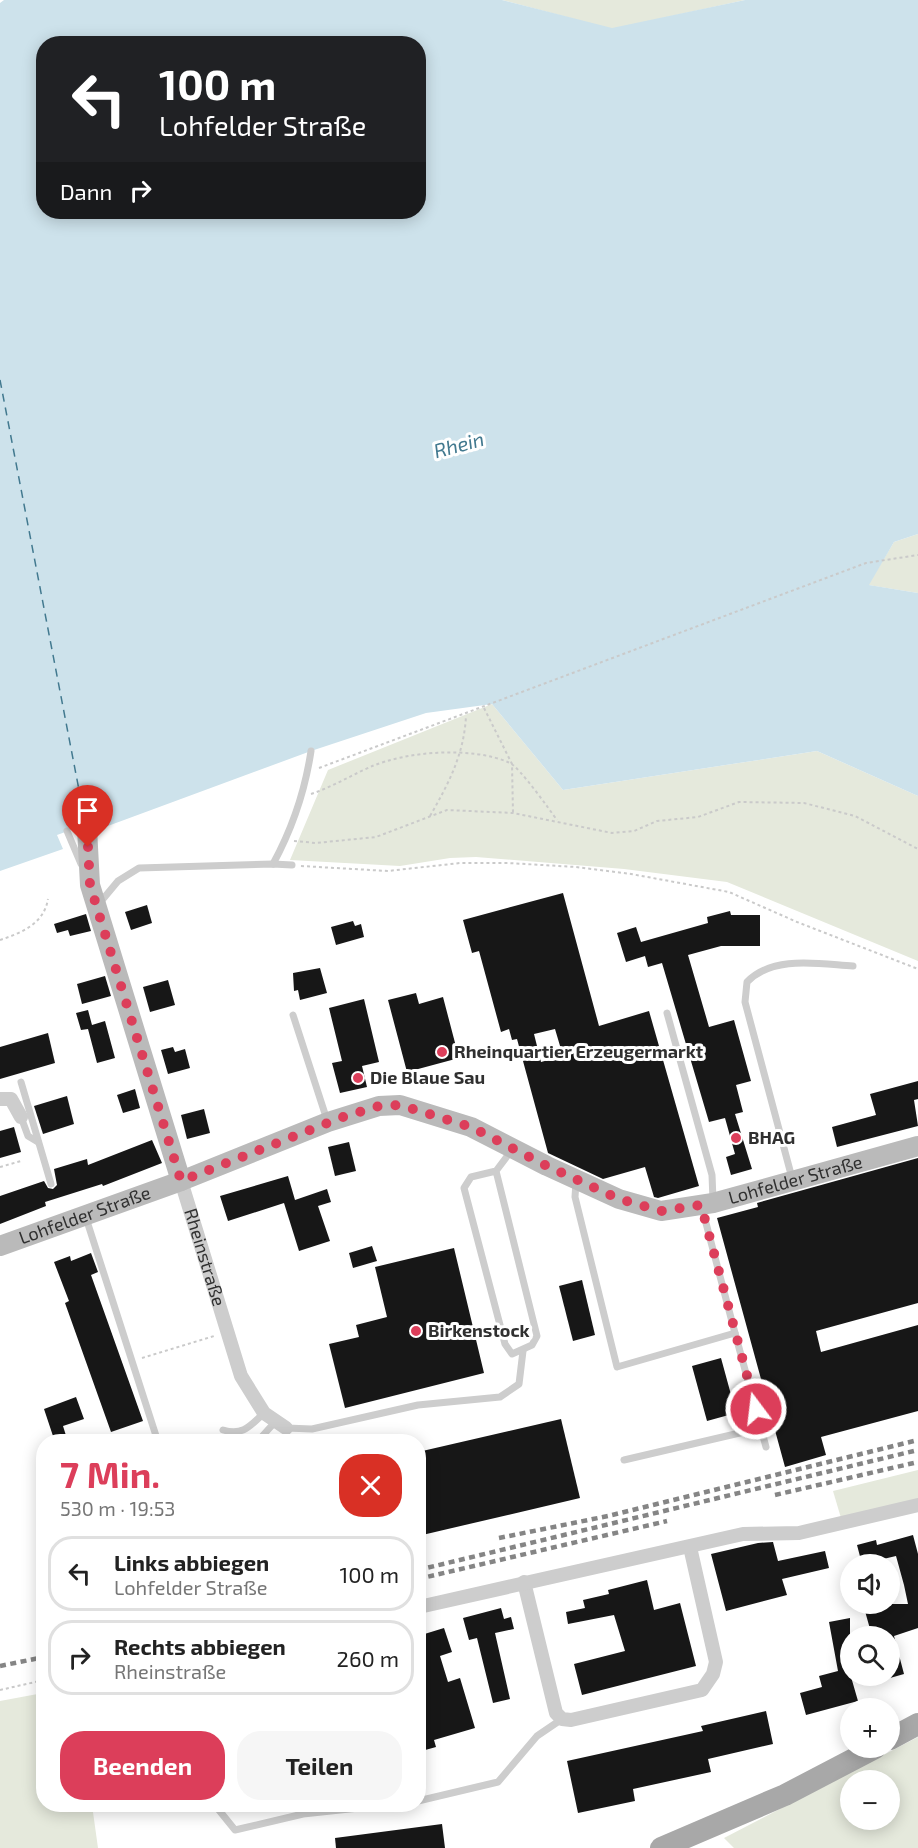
<!DOCTYPE html>
<html lang="de">
<head>
<meta charset="utf-8">
<style>
  :root { --surface:#fff; --page:#f6f6f6; --text:#222; --muted:#767676; --line:#e0e0e0; --accent:#dc3e5a }
  body { margin:0; font-family:"Exo 2",sans-serif; background:var(--page); color:var(--text); height:100vh; display:flex; flex-direction:column; font-size:22px; white-space:nowrap }
  * { box-sizing:border-box; margin:0 }
  p { font-size:20px; color:var(--muted) }
  .icon { flex:none; width:33px; height:33px; fill:none; stroke:currentColor; stroke-width:2; stroke-linecap:round; stroke-linejoin:round }
  .map { position:relative; flex:1; overflow:hidden }
  .panel { position:absolute; left:36px; top:1434px; width:390px; height:378px; display:flex; flex-direction:column; background:var(--surface); border-radius:24px; box-shadow:0 3px 15px #0003 }
  .panel>* { flex:none }
  .guide { position:absolute; left:36px; top:36px; width:390px; height:183px; border-radius:24px; box-shadow:0 3px 15px #0003; background:#202124; color:#fff; overflow:hidden }
  .controls { position:absolute; left:840px; top:1554px; display:grid; gap:12px }
  .controls a { display:grid; place-items:center; width:60px; height:60px; border-radius:50%; background:var(--surface); box-shadow:0 3px 15px #0003; font-size:30px }
  .pin { position:absolute; display:grid; place-items:center; width:51px; height:51px; color:#fff; margin:-62px -26px; border-radius:50% 50% 50% 0; rotate:-45deg; box-shadow:0 0 6px #0007 }
  .pin .icon { rotate:45deg }
  .me { position:absolute; width:66px; margin:-33px; rotate:345deg; stroke-linejoin:round; filter:drop-shadow(0 0 4px #0008) }
  .turn { display:flex; align-items:center; gap:21px; height:126px; padding:0 24px; font-size:27px }
  .turn .icon { width:78px; height:78px; stroke-width:2.5 }
  .turn b { display:block; font-size:42px; line-height:51px }
  .then { display:flex; align-items:center; height:57px; padding:0 24px; background:#0003; gap:12px; font-size:22px }
  .round { display:grid; place-items:center; flex:none; width:63px; height:63px; border-radius:24px; background:var(--page) }
  .summary { display:flex; align-items:center; justify-content:space-between; height:102px; padding:0 24px }
  h1 { font-size:36px; font-weight:700; line-height:45px; color:var(--accent) }
  .primary-button { display:flex; gap:12px; margin-top:auto; padding:12px 24px }
  .primary-button a { flex:1; height:69px; border-radius:24px; background:var(--accent); color:#fff; font-size:24px; font-weight:700; line-height:69px; text-align:center }
  .primary-button a+a { background:var(--page); color:var(--text) }
  ul { padding:0; list-style:none }
  li { display:flex; align-items:center; gap:18px; height:75px; margin:0 12px 9px; padding:0 12px; border:3px solid var(--line); border-radius:24px }
  li div { flex:1 }
  li b { display:block; font-size:22px }
  li em { font-style:normal }
  .map>svg:first-child { display:block }
  .green { fill:#e5e9dc; fill-rule:evenodd }
  .water { fill:#cde2eb; fill-rule:evenodd }
  .lines { fill:none; stroke-linecap:round; stroke-linejoin:round }
  .ferry { stroke:#42798f; stroke-width:1.5; stroke-dasharray:8 6; stroke-linecap:butt }
  .building { fill:#171717; fill-rule:evenodd }
  .path { stroke:#cacaca; stroke-width:2; stroke-dasharray:3 3; stroke-linecap:butt }
  .lane { stroke:#cdcdcd; stroke-width:7 }
  .street { stroke:#cdcdcd; stroke-width:14 }
  .secondary { stroke:#bababa; stroke-width:20 }
  .primary { stroke:#a8a8a8; stroke-width:22 }
  .rail { stroke:#858585; stroke-width:4.5; stroke-dasharray:6 4.5; stroke-linecap:butt }
  .route { stroke:#dc3e5a; stroke-width:10; stroke-dasharray:0 18 }
  .poi-dot { fill:#dc3e5a; stroke:#fff; stroke-width:2 }
  .labels { text-anchor:middle; stroke-width:6; stroke-linejoin:round; paint-order:stroke }
  .poi-label { font-size:18px; font-weight:bold; fill:#303030; stroke:#fff; text-anchor:start }
  .street-label { font-size:18px; fill:#303030; stroke:#fff }
  .water-label { font-size:20px; font-style:italic; fill:#42798f; stroke:#fff }
</style>
</head>
<body>
<div class="map">
<svg width="918" height="1848" viewBox="0 0 918 1848">
  <rect width="100%" height="100%" fill="#fff"/>
  <g class="green">
    <polygon points="502,0 745,0 612,29"/>
    <polygon points="918,534 918,593 868,585 894,542"/>
    <polygon points="492,704 563,790 817,751 918,796 918,961 727,882 624,869 476,857 450,858 400,866 290,860 328,770"/>
    <polygon points="918,1470 918,1501 841,1518 833,1491"/>
    <polygon points="43,1693 44,1804 92,1805 98,1848 0,1848 0,1701"/>
    <path d="M918,1737V1848H734L724,1838ZM850,1780H890V1820H850Z"/>
  </g>
  <path class="water" d="M4,0H502L612,28L745,0H918V534L894,542L869,585L918,593V796L817,751L563,790L492,704L426,713L311,751L97,830L79,827L57,835L63,849L0,871V3ZM44,44H418V212H44Z"/>
  <g class="lines">
    <polyline class="ferry" points="0,380 85,821"/>
  </g>
  <g class="building">
    <path d="M563,893L599,1026L649,1011L699,1186L658,1198L654,1197L645,1167L603,1179L548,1153L517,1039L512,1040L509,1029L501,1032L479,951L472,953L463,920ZM555,1029L563,1056L541,1062L534,1034Z"/>
    <polygon points="147,905 152,923 131,930 125,912"/>
    <polygon points="730,911 731,915 760,915 760,946 721,946 688,955 709,1027 734,1020 751,1081 736,1085 743,1112 735,1114 752,1169 731,1175 726,1157 735,1154 725,1118 709,1122 662,963 648,967 645,956 626,962 617,933 636,927 641,942 708,923 707,917"/>
    <polygon points="86,914 91,931 70,936 68,930 57,933 54,924"/>
    <polygon points="353,921 355,926 361,924 364,937 336,945 331,927"/>
    <polygon points="320,968 327,993 300,1000 298,990 294,991 293,973"/>
    <polygon points="105,976 111,996 82,1004 77,984"/>
    <polygon points="168,980 175,1005 150,1012 143,987"/>
    <polygon points="416,993 419,1004 443,997 459,1058 407,1072 388,1000"/>
    <polygon points="364,999 379,1062 362,1066 367,1087 340,1093 332,1063 342,1061 329,1008"/>
    <polygon points="88,1010 92,1025 105,1021 115,1058 97,1063 88,1029 81,1030 76,1013"/>
    <polygon points="48,1033 55,1063 0,1079 0,1047"/>
    <polygon points="173,1047 175,1052 185,1049 190,1068 168,1074 161,1050"/>
    <polygon points="918,1081 918,1099 914,1100 918,1126 837,1147 832,1127 876,1115 870,1094"/>
    <polygon points="135,1089 140,1108 123,1113 117,1095"/>
    <polygon points="67,1096 74,1124 43,1134 34,1106"/>
    <polygon points="204,1109 210,1133 187,1139 181,1115"/>
    <polygon points="14,1127 21,1152 0,1158 0,1131"/>
    <polygon points="152,1140 162,1163 103,1186 102,1184 45,1202 46,1206 0,1224 0,1196 44,1181 48,1188 53,1189 57,1185 54,1169 87,1159 88,1165"/>
    <polygon points="349,1142 356,1171 335,1176 328,1147"/>
    <polygon points="918,1158 918,1303 816,1331 821,1352 918,1325 918,1411 821,1437 826,1455 785,1467 717,1218 758,1207 757,1203"/>
    <polygon points="288,1176 295,1200 327,1189 331,1202 318,1206 330,1241 299,1251 284,1203 228,1221 220,1196"/>
    <polygon points="372,1246 377,1261 353,1268 349,1253"/>
    <polygon points="454,1248 484,1373 345,1408 329,1344 359,1337 356,1325 387,1317 375,1267"/>
    <polygon points="91,1253 98,1272 91,1275 143,1421 111,1432 65,1303 69,1301 54,1262 70,1256 71,1261"/>
    <polygon points="582,1280 595,1335 573,1341 559,1286"/>
    <polygon points="721,1358 736,1413 707,1421 692,1366"/>
    <polygon points="76,1397 84,1419 63,1426 68,1442 55,1442 44,1409"/>
    <polygon points="561,1419 580,1498 418,1536 418,1452"/>
    <polygon points="913,1535 918,1554 918,1628 894,1636 904,1674 890,1678 890,1636 872,1636 863,1604 908,1604 904,1585 896,1556 862,1564 857,1545 876,1540 877,1545"/>
    <polygon points="773,1542 778,1561 825,1551 829,1568 782,1579 787,1595 726,1611 711,1554 758,1543"/>
    <polygon points="647,1580 654,1610 680,1603 696,1666 582,1695 574,1664 625,1651 614,1615 568,1624 566,1612 585,1608 583,1600 609,1594 608,1590"/>
    <polygon points="501,1608 504,1619 511,1617 514,1629 495,1633 510,1699 493,1703 477,1638 469,1640 463,1618"/>
    <polygon points="850,1618 850,1662 847,1663 858,1701 806,1715 800,1693 822,1687 819,1676 838,1671 829,1622"/>
    <polygon points="444,1628 452,1652 440,1656 448,1682 460,1678 475,1728 434,1740 436,1747 418,1752 418,1636"/>
    <polygon points="766,1711 773,1744 708,1759 711,1772 633,1789 635,1801 578,1813 567,1761 703,1731 701,1726"/>
    <polygon points="442,1824 445,1848 336,1848 335,1838"/>
  </g>
  <g class="lines">
    <g class="path">
      <polyline points="484,708 512,764 513,813"/>
      <polyline points="319,768 866,563 918,555"/>
      <path d="M311,794C332,787 350,776 370,767C407,751 473,746 510,763C520,768 549,809 557,820"/>
      <path d="M430,816C449,783 464,754 466,716"/>
      <polyline points="294,841 316,843 376,837 447,810 513,813 612,833 634,831 657,821 698,817 739,802 804,803 855,816 918,849"/>
      <polyline points="301,866 388,871 460,863 508,863 576,867 631,874 729,892 797,922 918,969"/>
      <path d="M0,940C21,933 44,924 48,899"/>
      <polyline points="0,1167 21,1161"/>
      <polyline points="142,1358 214,1336"/>
      <polyline points="0,1690 44,1680"/>
    </g>
    <g class="lane">
      <polyline points="67,831 81,864"/>
      <path d="M273,864C292,829 305,791 311,751"/>
      <polyline points="98,905 118,881 139,868 273,864 292,865"/>
      <polyline points="667,1013 712,1175 713,1200"/>
      <polyline points="293,1015 327,1120"/>
      <polyline points="21,1082 51,1184"/>
      <polyline points="21,1117 28,1136 38,1142"/>
      <polyline points="496,1171 471,1177 464,1188 505,1344 512,1354 532,1345 537,1336 496,1171 511,1151"/>
      <path d="M792,1178L745,1002L747,982C773,955 819,964 853,966"/>
      <polyline points="576,1182 575,1197 617,1367 735,1333 702,1208"/>
      <polyline points="86,1218 158,1442"/>
      <polyline points="735,1333 766,1447"/>
      <polyline points="286,1428 312,1429 418,1405 500,1397 519,1384 523,1351"/>
      <path d="M223,1430C243,1436 250,1426 264,1413"/>
      <polyline points="189,1439 192,1442"/>
      <polyline points="257,1442 275,1422"/>
      <polyline points="624,1460 761,1428"/>
      <polyline points="418,1801 498,1782 537,1736 562,1719"/>
      <polyline points="214,1804 235,1830 303,1814 396,1804"/>
    </g>
    <g class="street">
      <polyline points="0,1099 11,1099 21,1117"/>
      <path id="s1" d="M181,1181L241,1376L264,1413L286,1428"/>
      <polyline points="524,1582 556,1713 562,1719 571,1720 702,1690 713,1674 716,1662 690,1547"/>
      <polyline points="419,1607 743,1534 799,1533 918,1505"/>
    </g>
    <g class="secondary">
      <polyline points="87,828 90,885 181,1181"/>
      <path id="s2" d="M0,1246L181,1181L328,1122L379,1106L400,1105L471,1127L547,1166L619,1199L661,1211L713,1203L918,1146"/>
    </g>
    <g class="primary">
      <polyline points="890,1739 918,1724"/>
      <polyline points="661,1848 785,1795 875,1748"/>
    </g>
    <g class="rail">
      <polyline points="775,1495 918,1462"/>
      <polyline points="499,1538 608,1516 918,1440"/>
      <polyline points="418,1570 918,1450"/>
      <polyline points="418,1579 667,1521"/>
      <polyline points="0,1666 44,1657"/>
    </g>
  </g>
  <g class="lines">
    <polyline class="route" points="88,847 90,885 181,1181 343,1117 379,1106 400,1105 471,1127 547,1166 619,1199 661,1211 701,1205 756,1409"/>
  </g>
  <g class="poi-dot">
    <circle cx="442" cy="1052" r="6"/>
    <circle cx="358" cy="1078" r="6"/>
    <circle cx="736" cy="1138" r="6"/>
    <circle cx="416" cy="1331" r="6"/>
  </g>
  <g class="labels">
    <g class="poi-label">
      <text x="454" y="1058">Rheinquartier Erzeugermarkt</text>
      <text x="370" y="1084">Die Blaue Sau</text>
      <text x="748" y="1144">BHAG</text>
      <text x="428" y="1337">Birkenstock</text>
    </g>
    <g class="street-label">
      <text dy="6" stroke="none"><textPath href="#s2" startOffset="846">Lohfelder Straße</textPath></text>
      <text dy="6" stroke="none"><textPath href="#s2" startOffset="90">Lohfelder Straße</textPath></text>
      <text dy="6" stroke="none"><textPath href="#s1" startOffset="80">Rheinstraße</textPath></text>
    </g>
    <g class="water-label">
      <text transform="translate(459 445) rotate(-15)" y="7">Rhein</text>
    </g>
  </g>
</svg>
<div class="controls">
<a><svg class="icon" aria-label="sound" viewBox="0 0 24 24"><path d="M4 9h4l5-4v14l-5-4H4zM17 9q2 3 0 6"/></svg></a>
<a><svg class="icon" aria-label="search" viewBox="0 0 24 24"><circle cx="10" cy="10" r="6"/><path d="M15 15l6 6"/></svg></a>
<a>+</a>
<a>−</a>
</div>
<div class="pin" style="left:88px;top:847px;background:#d93025"><svg class="icon" aria-label="arrive" viewBox="0 0 24 24"><path d="M6 21V4h12l-3 4 3 4H6"/></svg></div>
<svg class="me" style="left:756px;top:1409px" viewBox="-20 -20 40 40"><circle r="17" fill="#dc3e5a" stroke="#fff" stroke-width="3"/><path d="M0-11L8 9 0 5-8 9z" fill="#fff"/></svg>
<div class="guide">
<div class="turn"><svg class="icon" aria-label="left" viewBox="0 0 24 24"><path d="M17 20v-9H6M10 6l-5 5 5 5"/></svg><div><b>100 m</b>Lohfelder Straße</div></div>
<div class="then">Dann<svg class="icon" aria-label="right" viewBox="0 0 24 24"><path d="M7 20v-9h11M14 6l5 5-5 5"/></svg></div>
</div>
<section class="panel">
<div class="summary"><div><h1>7 Min.</h1><p>530 m · 19:53</p></div><a class="round" style="background:#d93025;color:#fff"><svg class="icon" aria-label="close" viewBox="0 0 24 24"><path d="M6 6l12 12M18 6L6 18"/></svg></a></div>
<ul>
<li><svg class="icon" aria-label="left" viewBox="0 0 24 24"><path d="M17 20v-9H6M10 6l-5 5 5 5"/></svg><div><b>Links abbiegen</b><p>Lohfelder Straße</p></div><em>100 m</em></li>
<li><svg class="icon" aria-label="right" viewBox="0 0 24 24"><path d="M7 20v-9h11M14 6l5 5-5 5"/></svg><div><b>Rechts abbiegen</b><p>Rheinstraße</p></div><em>260 m</em></li>
</ul>
<div class="primary-button"><a>Beenden</a><a>Teilen</a></div>
</section>
</div>
</body>
</html>
